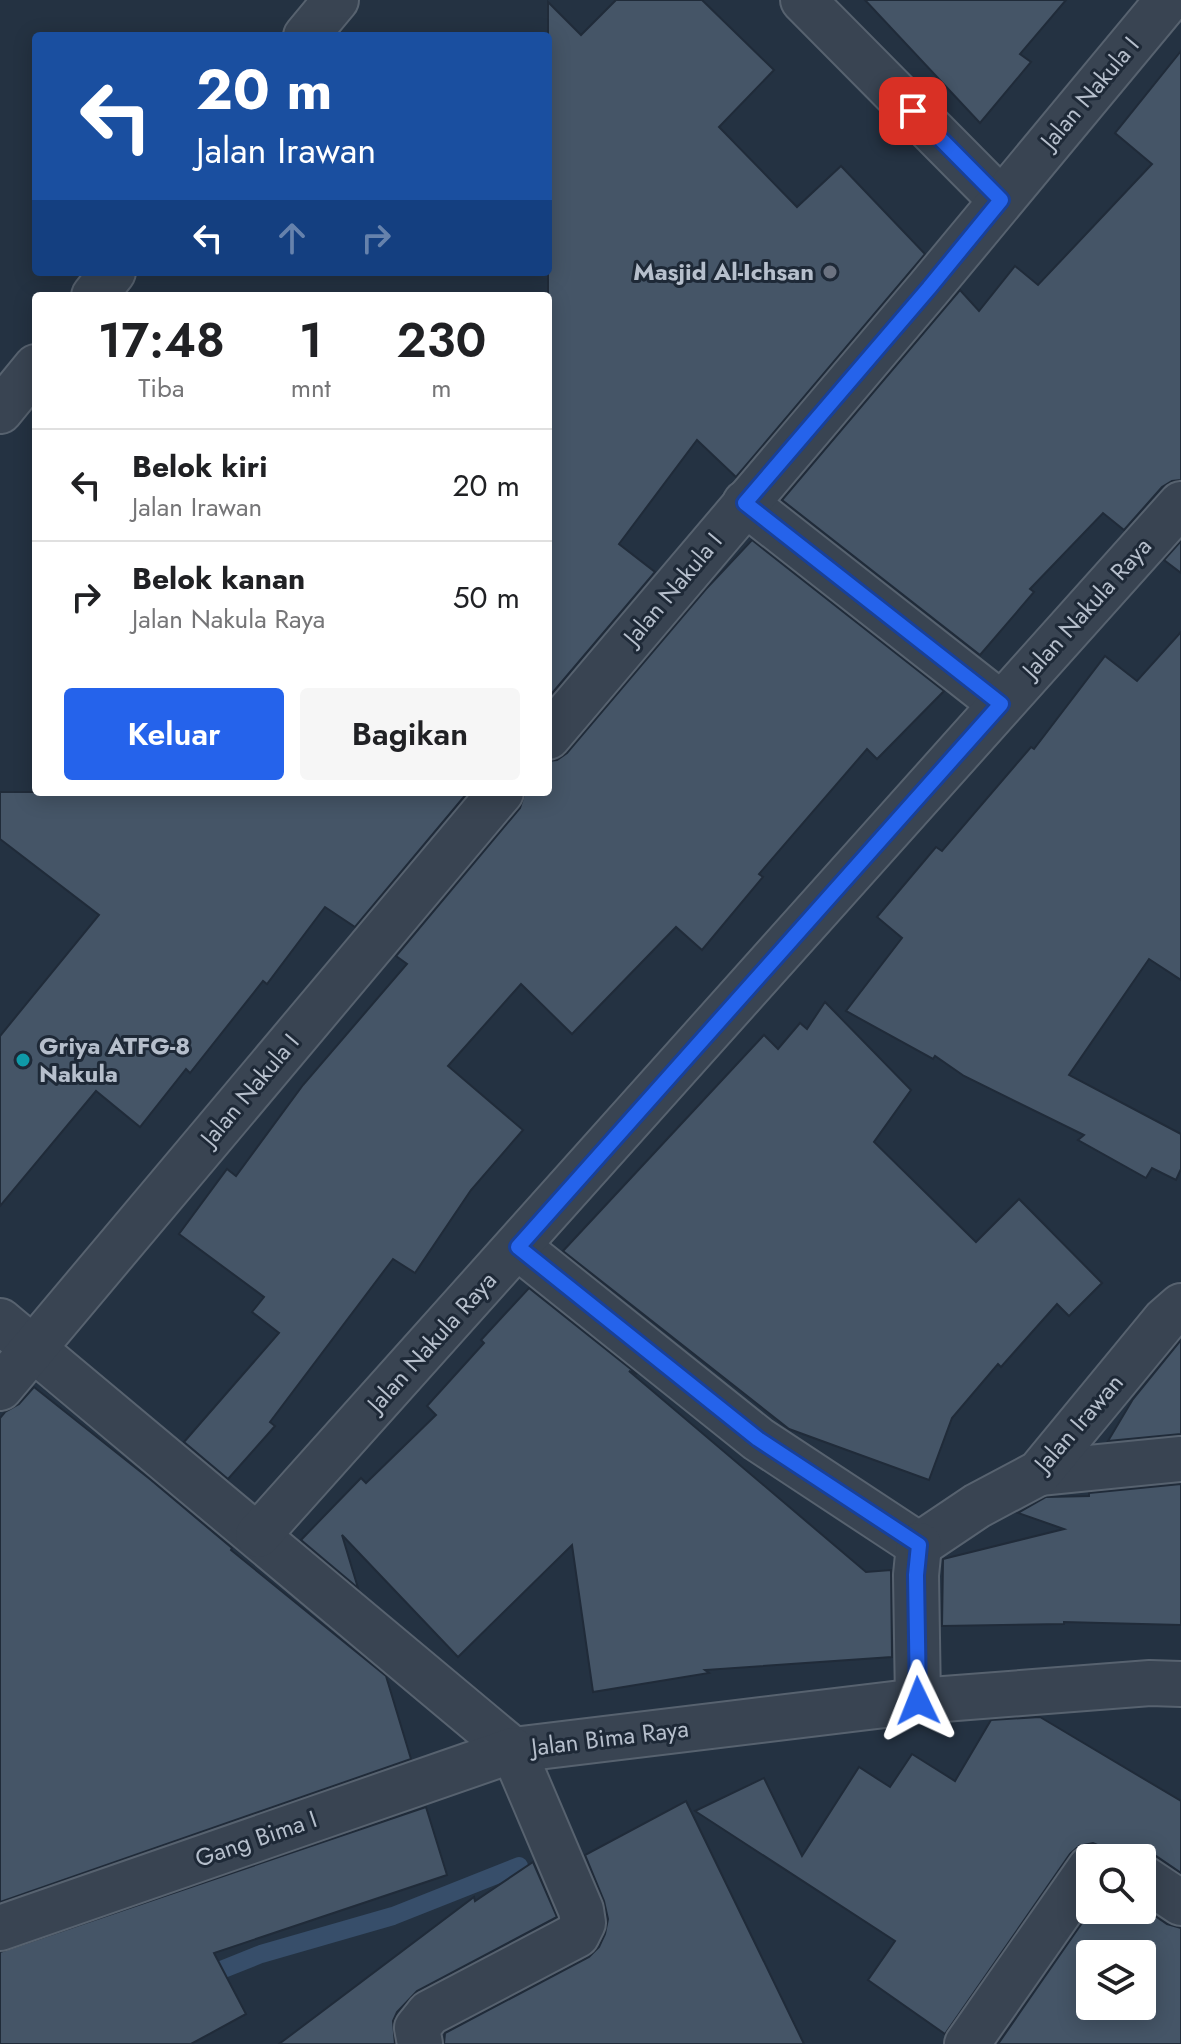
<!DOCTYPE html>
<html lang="id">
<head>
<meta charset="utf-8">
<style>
  :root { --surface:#fff; --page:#f6f6f6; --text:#202124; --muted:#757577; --line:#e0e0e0; --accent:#2563eb }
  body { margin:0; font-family:Jost,sans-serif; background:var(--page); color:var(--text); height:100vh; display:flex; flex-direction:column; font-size:30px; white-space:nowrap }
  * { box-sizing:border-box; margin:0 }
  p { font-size:26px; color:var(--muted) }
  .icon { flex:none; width:44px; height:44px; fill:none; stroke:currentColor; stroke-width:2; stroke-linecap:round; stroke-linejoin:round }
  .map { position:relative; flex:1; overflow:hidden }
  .panel { position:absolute; left:32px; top:292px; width:520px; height:504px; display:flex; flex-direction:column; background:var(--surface); border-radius:8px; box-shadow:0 4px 20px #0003 }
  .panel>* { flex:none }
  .top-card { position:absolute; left:32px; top:32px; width:520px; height:244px; border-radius:8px; box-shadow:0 4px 20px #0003; background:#1a4fa0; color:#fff; overflow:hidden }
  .buttons { position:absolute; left:1076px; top:1844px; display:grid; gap:16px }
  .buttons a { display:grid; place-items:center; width:80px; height:80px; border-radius:8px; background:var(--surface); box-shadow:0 4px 20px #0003; font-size:40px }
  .pin { position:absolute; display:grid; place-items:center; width:68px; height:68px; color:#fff; margin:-34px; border-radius:16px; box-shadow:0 4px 12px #0006 }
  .me { position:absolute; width:88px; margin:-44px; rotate:358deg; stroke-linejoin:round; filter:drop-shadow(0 0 6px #0008) }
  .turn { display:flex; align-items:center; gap:28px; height:168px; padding:0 32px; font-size:36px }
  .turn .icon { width:104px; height:104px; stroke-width:2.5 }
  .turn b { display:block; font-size:56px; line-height:68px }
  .lanes { display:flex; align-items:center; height:76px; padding:0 32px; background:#0003; justify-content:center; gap:40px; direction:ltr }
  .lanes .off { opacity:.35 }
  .eta { display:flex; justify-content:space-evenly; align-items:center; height:136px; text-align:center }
  .eta b { font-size:48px; font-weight:600; line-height:56px }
  .button { display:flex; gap:16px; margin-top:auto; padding:16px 32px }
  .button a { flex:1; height:92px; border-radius:8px; background:var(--accent); color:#fff; font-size:32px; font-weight:600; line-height:92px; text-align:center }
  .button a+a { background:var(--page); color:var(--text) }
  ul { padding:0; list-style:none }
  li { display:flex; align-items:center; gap:24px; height:112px; padding:0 32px; border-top:2px solid var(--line) }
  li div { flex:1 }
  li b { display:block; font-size:30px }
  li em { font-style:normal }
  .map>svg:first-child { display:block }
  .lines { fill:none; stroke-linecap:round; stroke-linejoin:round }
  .stream { stroke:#374e6a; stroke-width:18 }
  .building { fill:#455567; stroke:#202b39; stroke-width:2; fill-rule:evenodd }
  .minor-casing { stroke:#57626f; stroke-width:48 }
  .minor { stroke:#394452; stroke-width:44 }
  .route-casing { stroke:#184099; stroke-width:20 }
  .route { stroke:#2563eb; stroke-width:14 }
  .worship-dot { fill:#6b7280; stroke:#1e2937; stroke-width:3 }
  .culture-dot { fill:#0f9aa8; stroke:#1e2937; stroke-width:3 }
  .labels { text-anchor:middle; stroke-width:6; stroke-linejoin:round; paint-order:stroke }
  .street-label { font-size:24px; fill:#b6bfcc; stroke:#1e2937 }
  .poi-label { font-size:24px; font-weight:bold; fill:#b6bfcc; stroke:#1e2937; text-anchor:end }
</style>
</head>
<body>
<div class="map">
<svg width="1181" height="2044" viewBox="0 0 1181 2044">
  <rect width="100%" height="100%" fill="#243242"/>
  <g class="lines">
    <polyline class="stream" points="201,1978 261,1954 393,1916 519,1866"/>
  </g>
  <g class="building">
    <polygon points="616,0 702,0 774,70 719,127 797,207 841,166 925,254 736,477 697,440 619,544 655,572 548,698 548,2 581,35"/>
    <polygon points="865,0 1066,0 1020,54 1031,62 980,123"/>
    <polygon points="1181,51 1181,480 1172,481 1162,487 1124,530 1103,513 1030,589 1034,592 980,655 782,500 960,290 979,311 1015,266 1038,285 1152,164 1115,133"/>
    <polygon points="752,540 944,691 877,759 867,749 759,874 763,877 702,950 676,927 572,1034 521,984 448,1066 523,1130 471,1190 415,1273 393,1259 270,1422 275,1426 228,1479 184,1442 279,1333 252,1312 264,1297 179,1234 227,1169 236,1176 303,1085 407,964 396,956 520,808 525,792 548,792 548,761 557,760 567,753 706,589"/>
    <polygon points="1181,541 1181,573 1164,560"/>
    <polygon points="1181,632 1181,980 1149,959 1069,1075 1181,1134 1181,1169 1176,1180 1152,1168 1146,1178 1078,1140 1084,1135 964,1076 935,1056 933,1059 846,1011 902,938 877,917 936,847 942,851 1031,747 1034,749 1105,656 1137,681"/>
    <polygon points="0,792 468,792 355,927 325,907 267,984 263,981 190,1073 186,1069 140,1127 96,1091 0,1206 0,1036 99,915 0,839"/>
    <polygon points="825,1002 911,1090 874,1142 976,1242 1019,1199 1102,1283 1069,1316 1057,1304 1001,1367 998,1364 952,1418 929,1480 789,1429 563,1251 764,1035 778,1049 800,1023 807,1029"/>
    <polygon points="529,1288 637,1374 629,1371 866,1572 891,1570 892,1657 705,1670 709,1673 593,1692 572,1545 458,1657 342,1535 358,1588 301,1540 361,1478 366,1483 436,1415 427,1406 484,1343 481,1340"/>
    <polygon points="1181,1340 1181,1434 1108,1441 1133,1399"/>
    <polygon points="34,1387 151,1480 232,1548 231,1550 386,1676 411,1759 0,1902 0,1418 5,1412 19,1404"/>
    <polygon points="1181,1484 1181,1625 1064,1622 1064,1624 942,1626 943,1559 1064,1529 1018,1513 1046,1497 1089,1496 1089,1493"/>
    <polygon points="1040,1717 1181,1801 1181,1873 1156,1856 1144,1852 1127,1858 1113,1858 1105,1848 1093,1843 1079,1846 1070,1854 945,2034 868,1980 895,1941 695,1811 764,1778 802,1856 859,1767 890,1787 912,1754 955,1781 991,1720"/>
    <polygon points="686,1801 804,2044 444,2044 445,2033 589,1957 599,1947 605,1934 608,1919 604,1901 585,1855"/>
    <polygon points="426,1807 447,1875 214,1953 246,2014 191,2044 0,2044 0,1952"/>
    <polygon points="533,1862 557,1917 417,1991 397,2012 393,2021 395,2044 279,2044 474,1897 475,1901"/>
    <path d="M1142,1907L1167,1924L1181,1928V2044H998L1091,1910H1142ZM1090,1954H1142V2006H1090Z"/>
  </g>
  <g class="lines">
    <defs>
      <g id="minor">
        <polyline points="803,0 1001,200"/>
        <polyline points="306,36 336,0"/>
        <polyline points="94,296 113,272"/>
        <polyline points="0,411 36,367"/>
        <polyline points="745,503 1001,704"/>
        <polyline points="548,737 929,288 1168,0"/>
        <polyline points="518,1247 758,1439 919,1545"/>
        <polyline points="0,1321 513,1750 918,1701 1150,1683 1181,1684"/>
        <polyline points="0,1388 501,792"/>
        <polyline points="1039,1473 1181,1459"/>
        <polyline points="258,1535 1181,504"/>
        <polyline points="919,1545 977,1506 1039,1473 1165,1320 1181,1306"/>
        <polyline points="918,1701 916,1575 919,1545"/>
        <polyline points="1142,1877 1181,1903"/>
        <polyline points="0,1928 513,1750 581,1910 583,1923 577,1935 429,2013 417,2028 420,2044"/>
        <polyline points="967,2044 1090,1868"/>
      </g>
    </defs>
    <use href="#minor" class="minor-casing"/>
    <use href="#minor" class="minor"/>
  </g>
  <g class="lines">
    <defs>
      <polyline id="route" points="913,111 1001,200 929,288 745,503 1001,704 518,1247 758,1439 919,1545 916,1575 918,1701"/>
    </defs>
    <use href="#route" class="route-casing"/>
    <use href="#route" class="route"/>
  </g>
  <circle class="worship-dot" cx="830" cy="272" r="8"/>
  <circle class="culture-dot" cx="23" cy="1060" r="8"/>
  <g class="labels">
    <g class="street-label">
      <text transform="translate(1090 93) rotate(-50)" y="8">Jalan Nakula I</text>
      <text transform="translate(673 589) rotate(-50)" y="8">Jalan Nakula I</text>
      <text transform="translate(1087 608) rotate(-48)" y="8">Jalan Nakula Raya</text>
      <text transform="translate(250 1090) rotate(-50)" y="8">Jalan Nakula I</text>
      <text transform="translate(432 1342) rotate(-48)" y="8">Jalan Nakula Raya</text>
      <text transform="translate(1079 1423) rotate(-49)" y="8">Jalan Irawan</text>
      <text transform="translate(610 1738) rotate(-7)" y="8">Jalan Bima Raya</text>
      <text transform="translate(256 1839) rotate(-19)" y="8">Gang Bima I</text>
    </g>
    <g class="poi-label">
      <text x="814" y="280">Masjid Al-Ichsan</text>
      <text x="39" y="1054" text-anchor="start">Griya ATFG-8<tspan x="39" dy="28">Nakula</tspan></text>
    </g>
  </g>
</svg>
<div class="buttons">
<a><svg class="icon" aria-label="search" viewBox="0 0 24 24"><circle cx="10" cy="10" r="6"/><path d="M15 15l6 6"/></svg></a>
<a><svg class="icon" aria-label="layers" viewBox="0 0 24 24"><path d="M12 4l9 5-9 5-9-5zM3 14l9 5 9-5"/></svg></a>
</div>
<div class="pin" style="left:913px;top:111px;background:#d93025"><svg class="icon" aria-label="arrive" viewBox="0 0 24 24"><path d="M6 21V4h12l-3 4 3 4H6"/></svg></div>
<svg class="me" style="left:918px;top:1701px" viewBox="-20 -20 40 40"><path d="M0-17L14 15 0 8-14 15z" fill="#2563eb" stroke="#fff" stroke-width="4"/></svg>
<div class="top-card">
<div class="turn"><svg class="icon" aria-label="left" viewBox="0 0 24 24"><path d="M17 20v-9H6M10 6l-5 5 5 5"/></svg><div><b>20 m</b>Jalan Irawan</div></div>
<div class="lanes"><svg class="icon" aria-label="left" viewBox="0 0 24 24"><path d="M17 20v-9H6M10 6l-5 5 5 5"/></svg><svg class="icon off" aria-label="ahead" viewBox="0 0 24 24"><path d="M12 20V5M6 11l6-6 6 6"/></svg><svg class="icon off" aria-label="right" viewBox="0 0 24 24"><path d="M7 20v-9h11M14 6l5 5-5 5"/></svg></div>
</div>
<section class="panel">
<div class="eta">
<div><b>17:48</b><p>Tiba</p></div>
<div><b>1</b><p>mnt</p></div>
<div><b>230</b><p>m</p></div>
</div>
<ul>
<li><svg class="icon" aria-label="left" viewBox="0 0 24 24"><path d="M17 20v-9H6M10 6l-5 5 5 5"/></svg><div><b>Belok kiri</b><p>Jalan Irawan</p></div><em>20 m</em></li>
<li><svg class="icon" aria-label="right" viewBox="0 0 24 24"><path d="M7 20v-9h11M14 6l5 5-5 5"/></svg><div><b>Belok kanan</b><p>Jalan Nakula Raya</p></div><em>50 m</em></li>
</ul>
<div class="button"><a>Keluar</a><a>Bagikan</a></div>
</section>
</div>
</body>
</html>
